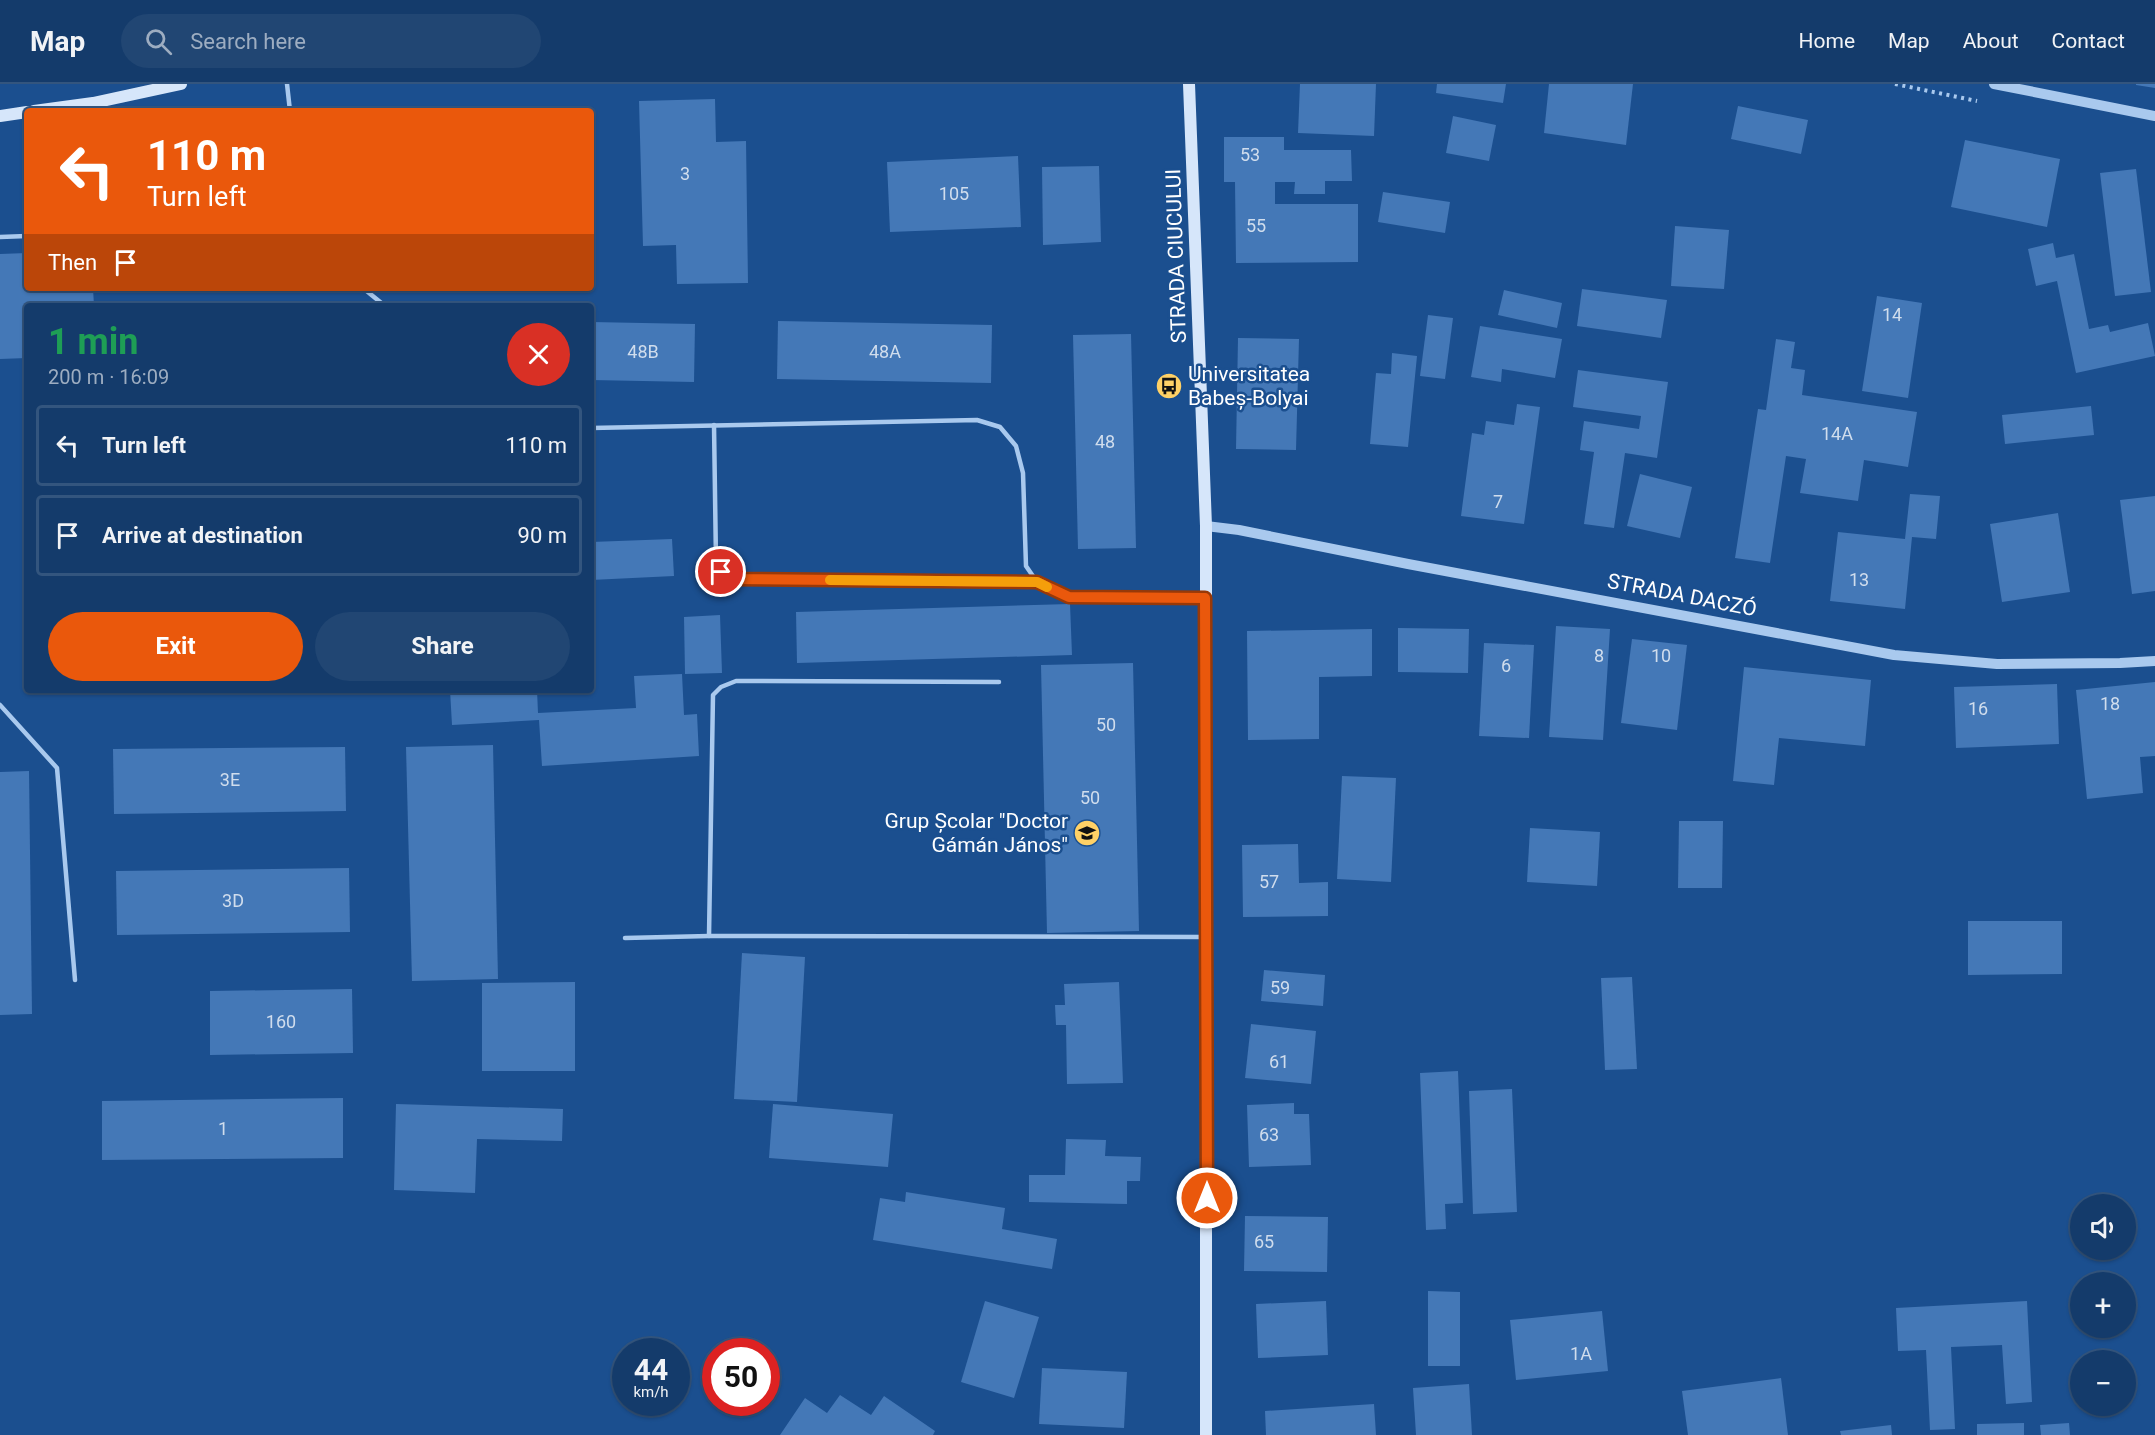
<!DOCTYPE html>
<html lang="en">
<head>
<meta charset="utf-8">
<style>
  :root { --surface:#143b6b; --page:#214673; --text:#f1f3f6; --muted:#9dadc1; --line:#33557e; --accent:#ea580c }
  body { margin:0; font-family:Roboto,sans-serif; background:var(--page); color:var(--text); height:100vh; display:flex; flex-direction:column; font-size:22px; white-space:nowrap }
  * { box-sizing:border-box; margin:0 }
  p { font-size:20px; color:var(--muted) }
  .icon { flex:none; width:33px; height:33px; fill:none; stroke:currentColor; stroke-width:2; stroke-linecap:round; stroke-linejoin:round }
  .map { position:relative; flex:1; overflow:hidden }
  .panel { position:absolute; left:24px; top:219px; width:570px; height:390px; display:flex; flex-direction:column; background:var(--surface); border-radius:6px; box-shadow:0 2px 4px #0004,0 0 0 2px var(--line) }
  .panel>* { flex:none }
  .top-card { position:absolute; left:24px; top:24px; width:570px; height:183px; border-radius:6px; box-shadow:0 2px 4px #0004,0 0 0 2px var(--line); background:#ea580c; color:#fff; overflow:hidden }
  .fabs { position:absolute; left:2070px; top:1110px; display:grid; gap:12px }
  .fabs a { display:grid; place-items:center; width:66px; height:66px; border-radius:50%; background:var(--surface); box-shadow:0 2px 4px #0004,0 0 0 2px var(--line); font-size:30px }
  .speed { position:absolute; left:612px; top:1254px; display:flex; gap:12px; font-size:30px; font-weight:700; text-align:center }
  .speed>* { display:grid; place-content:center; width:78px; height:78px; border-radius:50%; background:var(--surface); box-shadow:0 2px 4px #0004,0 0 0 2px var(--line); line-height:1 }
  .speed small { font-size:15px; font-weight:400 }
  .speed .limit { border:9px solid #d22; background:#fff; color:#111 }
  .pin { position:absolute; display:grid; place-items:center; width:51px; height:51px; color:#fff; margin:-26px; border:3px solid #fff; border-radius:50%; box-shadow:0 2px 6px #0007 }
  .me { position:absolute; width:66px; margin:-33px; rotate:0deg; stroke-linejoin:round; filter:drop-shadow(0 0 4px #0008) }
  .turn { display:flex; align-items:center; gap:21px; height:126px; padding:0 24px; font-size:27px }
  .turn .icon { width:78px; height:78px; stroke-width:2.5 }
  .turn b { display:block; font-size:42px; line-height:51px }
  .then { display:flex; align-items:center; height:57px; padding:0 24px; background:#0003; gap:12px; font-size:22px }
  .round { display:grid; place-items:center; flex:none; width:63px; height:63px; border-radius:32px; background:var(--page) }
  .headline { display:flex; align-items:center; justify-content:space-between; height:102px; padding:0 24px }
  h1 { font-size:36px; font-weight:700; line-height:45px; color:#1e9e55 }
  .primary-button { display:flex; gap:12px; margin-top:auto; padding:12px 24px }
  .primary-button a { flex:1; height:69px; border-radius:36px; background:var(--accent); color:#fff; font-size:24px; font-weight:700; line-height:69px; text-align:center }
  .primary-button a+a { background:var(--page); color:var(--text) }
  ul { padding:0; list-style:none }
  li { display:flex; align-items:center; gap:18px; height:81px; margin:0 12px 9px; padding:0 12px; border:3px solid var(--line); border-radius:6px }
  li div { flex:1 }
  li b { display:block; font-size:22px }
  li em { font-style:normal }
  header { display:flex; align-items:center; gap:36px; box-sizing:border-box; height:84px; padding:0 30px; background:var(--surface); border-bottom:2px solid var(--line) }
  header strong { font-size:28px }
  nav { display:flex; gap:33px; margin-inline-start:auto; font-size:21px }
  .search { width:420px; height:54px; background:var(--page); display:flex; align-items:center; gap:15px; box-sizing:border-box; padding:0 21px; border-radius:33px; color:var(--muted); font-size:22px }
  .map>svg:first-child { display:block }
  .building { fill:#4478b7 }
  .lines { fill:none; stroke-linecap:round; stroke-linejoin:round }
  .path { stroke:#a9c9ee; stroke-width:4; stroke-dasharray:3 4.5; stroke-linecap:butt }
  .service { stroke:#a9c9ee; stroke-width:4.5 }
  .tertiary { stroke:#a9c9ee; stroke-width:10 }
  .secondary { stroke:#d6e6fa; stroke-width:12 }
  .route-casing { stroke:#983908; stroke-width:15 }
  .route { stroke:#ea580c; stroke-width:10 }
  .slow { stroke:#f59e0b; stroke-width:10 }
  .labels { text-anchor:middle; stroke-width:5; stroke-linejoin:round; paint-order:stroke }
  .number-label { font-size:18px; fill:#d0dded }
  .street-label { font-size:21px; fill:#fff; stroke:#1b4f8f }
  .poi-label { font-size:21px; fill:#fff; stroke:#1b4f8f; text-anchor:start }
</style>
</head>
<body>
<header>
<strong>Map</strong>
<div class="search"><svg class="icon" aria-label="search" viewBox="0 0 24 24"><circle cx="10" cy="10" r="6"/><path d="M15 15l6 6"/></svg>Search here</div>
<nav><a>Home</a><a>Map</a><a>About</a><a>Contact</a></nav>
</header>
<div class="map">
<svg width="2155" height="1351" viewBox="0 0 2155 1351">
  <rect width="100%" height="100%" fill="#1b4f8f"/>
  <g class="building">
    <polygon points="1300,0 1376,0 1374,52 1298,49"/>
    <polygon points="1437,0 1506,0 1503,19 1436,9"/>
    <polygon points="1549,0 1633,0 1626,61 1544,49"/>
    <polygon points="2136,0 2155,0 2155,4 2136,1"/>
    <polygon points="715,15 716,58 746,57 748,199 677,200 676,161 643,162 639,17"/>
    <polygon points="1738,22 1808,36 1801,70 1731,55"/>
    <polygon points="1453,32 1496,41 1489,77 1446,69"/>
    <polygon points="1224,53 1284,53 1284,66 1351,66 1352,97 1325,97 1325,110 1294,110 1295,98 1275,98 1275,120 1358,120 1358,178 1236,179 1235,98 1224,98"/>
    <polygon points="1965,56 2060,75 2047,143 1951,123"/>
    <polygon points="1018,72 1021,143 890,148 887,78"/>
    <polygon points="1099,82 1101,158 1043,161 1042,83"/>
    <polygon points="2136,85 2151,208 2115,212 2100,89"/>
    <polygon points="1383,108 1450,118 1445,149 1378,138"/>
    <polygon points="1675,142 1729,146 1724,205 1671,202"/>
    <polygon points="2053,159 2056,174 2074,170 2089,245 2108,241 2110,248 2148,239 2155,272 2076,289 2057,197 2036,202 2028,165"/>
    <polygon points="27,169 27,204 93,204 94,222 27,222 27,274 0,275 0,170"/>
    <polygon points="1582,205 1667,216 1661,254 1577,242"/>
    <polygon points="1504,206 1562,219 1557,244 1498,231"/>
    <polygon points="1877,212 1922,219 1908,314 1862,307"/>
    <polygon points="1428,231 1453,234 1445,295 1420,292"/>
    <polygon points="778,237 992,241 991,299 777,295"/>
    <polygon points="591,238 695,240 694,298 591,296"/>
    <polygon points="1480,242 1562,255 1555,294 1502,285 1501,298 1471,293"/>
    <polygon points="1131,250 1136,464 1078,465 1073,251"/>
    <polygon points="1238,254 1299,255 1296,366 1236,365"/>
    <polygon points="1776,255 1795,258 1791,284 1805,286 1802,311 1917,328 1908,383 1864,376 1858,417 1800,409 1806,375 1786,372 1770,479 1735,474 1758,325 1766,326"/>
    <polygon points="1392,269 1417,272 1408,363 1370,360 1376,289 1391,290"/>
    <polygon points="1578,286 1668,298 1657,374 1625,369 1614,444 1584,440 1594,368 1580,366 1584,337 1639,345 1641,332 1573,323"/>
    <polygon points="1517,320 1540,323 1524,440 1461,432 1472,349 1484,351 1486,337 1514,341"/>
    <polygon points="2091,322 2094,351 2005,360 2002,331"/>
    <polygon points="1640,390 1692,403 1680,454 1627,442"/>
    <polygon points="1910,410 1940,412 1936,455 1912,453 1905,525 1830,517 1838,448 1905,455"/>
    <polygon points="2155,412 2155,507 2132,510 2120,416"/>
    <polygon points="2058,429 2070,508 2002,518 1990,440"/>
    <polygon points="672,455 674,492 591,496 591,458"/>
    <polygon points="1070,520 1072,571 797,579 796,528"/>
    <polygon points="720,531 722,589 685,590 684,533"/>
    <polygon points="1556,542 1610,545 1603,656 1549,653"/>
    <polygon points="1398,544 1469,545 1468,589 1398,588"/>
    <polygon points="1372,545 1372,592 1319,593 1319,655 1248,656 1247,547"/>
    <polygon points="1632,555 1687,561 1677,646 1621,639"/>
    <polygon points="1484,559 1534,561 1529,654 1479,652"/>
    <polygon points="1133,579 1139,847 1047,849 1041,581"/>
    <polygon points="1744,583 1871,596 1865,662 1779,654 1774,701 1733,697"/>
    <polygon points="682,590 684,631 697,630 699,672 542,682 539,636 452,641 450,606 537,606 538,629 636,624 634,592"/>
    <polygon points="2155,598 2155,672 2140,673 2143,709 2087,715 2076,606"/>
    <polygon points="2057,600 2059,660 1956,664 1954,603"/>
    <polygon points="493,661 498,895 412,897 406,663"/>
    <polygon points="345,663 346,727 114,730 113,665"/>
    <polygon points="29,687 32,930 0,931 0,688"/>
    <polygon points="1342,692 1396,694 1391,798 1337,795"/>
    <polygon points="1679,737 1723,737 1722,804 1678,804"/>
    <polygon points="1530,744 1600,748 1597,802 1527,798"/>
    <polygon points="1298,760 1299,799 1328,798 1328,832 1243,833 1242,761"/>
    <polygon points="349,784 350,848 117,851 116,787"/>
    <polygon points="1968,837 2062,837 2062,890 1968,891"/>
    <polygon points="742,869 805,873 797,1018 734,1015"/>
    <polygon points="1264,886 1325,891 1323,922 1261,917"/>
    <polygon points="1632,893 1637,985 1605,986 1601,894"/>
    <polygon points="575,898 575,987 482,987 482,899"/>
    <polygon points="1119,898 1123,999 1067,1000 1066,941 1056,941 1055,921 1065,921 1064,900"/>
    <polygon points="352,905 353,969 210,971 210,907"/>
    <polygon points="1251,940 1316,947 1311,1000 1245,994"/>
    <polygon points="1458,987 1463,1119 1445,1120 1446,1145 1426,1146 1420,989"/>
    <polygon points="1512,1005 1517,1128 1473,1130 1469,1007"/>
    <polygon points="343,1014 343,1074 102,1076 102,1017"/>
    <polygon points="1294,1019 1294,1030 1309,1030 1311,1081 1249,1083 1247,1021"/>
    <polygon points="396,1020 563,1025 562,1057 477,1055 475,1109 394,1106"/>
    <polygon points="773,1020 893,1030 888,1083 769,1074"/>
    <polygon points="1066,1055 1106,1056 1105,1072 1141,1073 1140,1097 1127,1097 1127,1120 1029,1118 1029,1091 1065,1091"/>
    <polygon points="906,1108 1005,1124 1002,1145 1057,1155 1052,1185 873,1156 880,1114 905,1118"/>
    <polygon points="1245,1132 1328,1133 1327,1188 1244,1187"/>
    <polygon points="1428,1207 1460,1208 1460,1282 1428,1282"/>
    <polygon points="985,1217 1039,1233 1014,1314 961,1298"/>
    <polygon points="1326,1217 1328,1271 1258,1274 1256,1220"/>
    <polygon points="2027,1217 2032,1318 2006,1320 2002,1261 1951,1263 1955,1345 1930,1346 1926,1266 1898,1267 1896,1224"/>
    <polygon points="1602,1227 1608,1287 1516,1296 1510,1236"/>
    <polygon points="1042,1284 1127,1288 1124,1344 1039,1340"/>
    <polygon points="1781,1294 1788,1351 1688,1351 1682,1307"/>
    <polygon points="1469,1300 1472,1351 1416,1351 1413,1304"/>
    <polygon points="840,1311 871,1331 884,1312 935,1347 933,1351 780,1351 805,1314 827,1329"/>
    <polygon points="1374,1320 1376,1351 1266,1351 1265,1327"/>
    <polygon points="2024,1339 2024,1351 1977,1351 1977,1340"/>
    <polygon points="2069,1339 2070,1351 2041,1351 2040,1341"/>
    <polygon points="1891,1341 1892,1351 1841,1351 1840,1347"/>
  </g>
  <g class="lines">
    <polyline class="path" points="1895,0 1977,17"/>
    <g class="service">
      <polyline points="287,0 290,27"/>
      <polyline points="0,153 27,152"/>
      <polyline points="363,204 385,222"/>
      <polyline points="714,341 716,478 721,488 731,496 1037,498"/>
      <polyline points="591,344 977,336 1000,343 1016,362 1023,389 1026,482 1037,498 1069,513 1205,514"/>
      <polyline points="0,621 57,684 75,896"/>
      <polyline points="709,852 713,611 721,603 736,597 999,598"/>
      <polyline points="625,854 709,852 1205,853"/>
    </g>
    <g class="tertiary">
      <polyline points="1994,0 2155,32"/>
      <polyline points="1206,442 1239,446 1408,480 1894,571 1997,580 2120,579 2155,577"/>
    </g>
    <g class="secondary">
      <polyline points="1189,0 1206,442 1206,1351"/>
      <polyline points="34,27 93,19 181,0"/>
      <polyline points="0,32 27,28"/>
    </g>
  </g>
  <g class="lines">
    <defs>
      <polyline id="route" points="721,488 731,495 1037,498 1069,513 1205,514 1207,1114"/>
    </defs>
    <use href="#route" class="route-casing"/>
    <use href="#route" class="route"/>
    <polyline class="slow" points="830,496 1037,498 1047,503"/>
  </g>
  <defs>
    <symbol id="bus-disc" viewBox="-11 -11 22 22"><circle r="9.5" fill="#ffd166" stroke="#1b4f8f"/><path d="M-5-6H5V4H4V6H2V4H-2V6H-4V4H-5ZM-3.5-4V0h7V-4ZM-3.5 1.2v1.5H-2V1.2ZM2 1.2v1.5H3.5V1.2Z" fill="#111"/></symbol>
    <symbol id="school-disc" viewBox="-11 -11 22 22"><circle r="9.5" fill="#ffd166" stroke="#1b4f8f"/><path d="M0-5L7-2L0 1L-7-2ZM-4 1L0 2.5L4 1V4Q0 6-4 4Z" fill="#111"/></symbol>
  </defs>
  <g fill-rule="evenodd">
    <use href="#bus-disc" x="1154" y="287" width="30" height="30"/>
    <use href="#school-disc" x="1072" y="734" width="30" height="30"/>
  </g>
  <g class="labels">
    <g class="number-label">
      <text x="1250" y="77">53</text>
      <text x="685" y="96">3</text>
      <text x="954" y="116">105</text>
      <text x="1256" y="148">55</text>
      <text x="1892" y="237">14</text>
      <text x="643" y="274">48B</text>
      <text x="885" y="274">48A</text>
      <text x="1837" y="356">14A</text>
      <text x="1105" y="364">48</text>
      <text x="1498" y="424">7</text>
      <text x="1859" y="502">13</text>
      <text x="1599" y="578">8</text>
      <text x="1661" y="578">10</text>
      <text x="1506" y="588">6</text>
      <text x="2110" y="626">18</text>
      <text x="1978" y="631">16</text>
      <text x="1106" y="647">50</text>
      <text x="230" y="702">3E</text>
      <text x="1090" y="720">50</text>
      <text x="1269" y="804">57</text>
      <text x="233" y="823">3D</text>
      <text x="1280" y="910">59</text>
      <text x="281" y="944">160</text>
      <text x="1279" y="984">61</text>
      <text x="223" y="1051">1</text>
      <text x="1269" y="1057">63</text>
      <text x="1264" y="1164">65</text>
      <text x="1581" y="1276">1A</text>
    </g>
    <g class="street-label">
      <text transform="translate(1176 172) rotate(-92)" y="7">STRADA CIUCULUI</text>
      <text transform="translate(1682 511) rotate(11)" y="7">STRADA DACZÓ</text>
    </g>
    <g class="poi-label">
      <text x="1188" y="297">Universitatea<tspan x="1188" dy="24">Babeș-Bolyai</tspan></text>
      <text x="1068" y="744" text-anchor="end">Grup Școlar "Doctor<tspan x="1068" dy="24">Gámán János"</tspan></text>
    </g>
  </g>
</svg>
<div class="fabs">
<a><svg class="icon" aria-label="sound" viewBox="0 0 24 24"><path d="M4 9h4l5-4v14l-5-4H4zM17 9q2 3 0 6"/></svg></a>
<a>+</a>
<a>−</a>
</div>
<div class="speed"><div>44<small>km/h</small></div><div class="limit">50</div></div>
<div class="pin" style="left:721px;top:488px;background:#d93025"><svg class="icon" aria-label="arrive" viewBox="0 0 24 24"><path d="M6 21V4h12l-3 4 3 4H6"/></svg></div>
<svg class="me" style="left:1207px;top:1114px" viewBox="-20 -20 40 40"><circle r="17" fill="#ea580c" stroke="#fff" stroke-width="3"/><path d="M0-11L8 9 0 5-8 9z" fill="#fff"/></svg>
<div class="top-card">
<div class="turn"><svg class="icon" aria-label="left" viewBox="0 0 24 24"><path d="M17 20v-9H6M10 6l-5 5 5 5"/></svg><div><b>110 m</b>Turn left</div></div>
<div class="then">Then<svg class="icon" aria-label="arrive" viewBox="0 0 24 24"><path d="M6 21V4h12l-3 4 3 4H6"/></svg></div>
</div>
<section class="panel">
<div class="headline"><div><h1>1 min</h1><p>200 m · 16:09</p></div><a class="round" style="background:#d93025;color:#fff"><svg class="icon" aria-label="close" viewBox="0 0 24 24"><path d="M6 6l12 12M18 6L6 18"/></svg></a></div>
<ul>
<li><svg class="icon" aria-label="left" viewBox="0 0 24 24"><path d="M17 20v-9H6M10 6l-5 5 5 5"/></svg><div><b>Turn left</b></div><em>110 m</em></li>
<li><svg class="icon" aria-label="arrive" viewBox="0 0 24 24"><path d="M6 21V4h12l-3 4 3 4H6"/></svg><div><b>Arrive at destination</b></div><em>90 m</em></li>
</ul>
<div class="primary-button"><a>Exit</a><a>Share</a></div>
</section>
</div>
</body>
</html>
